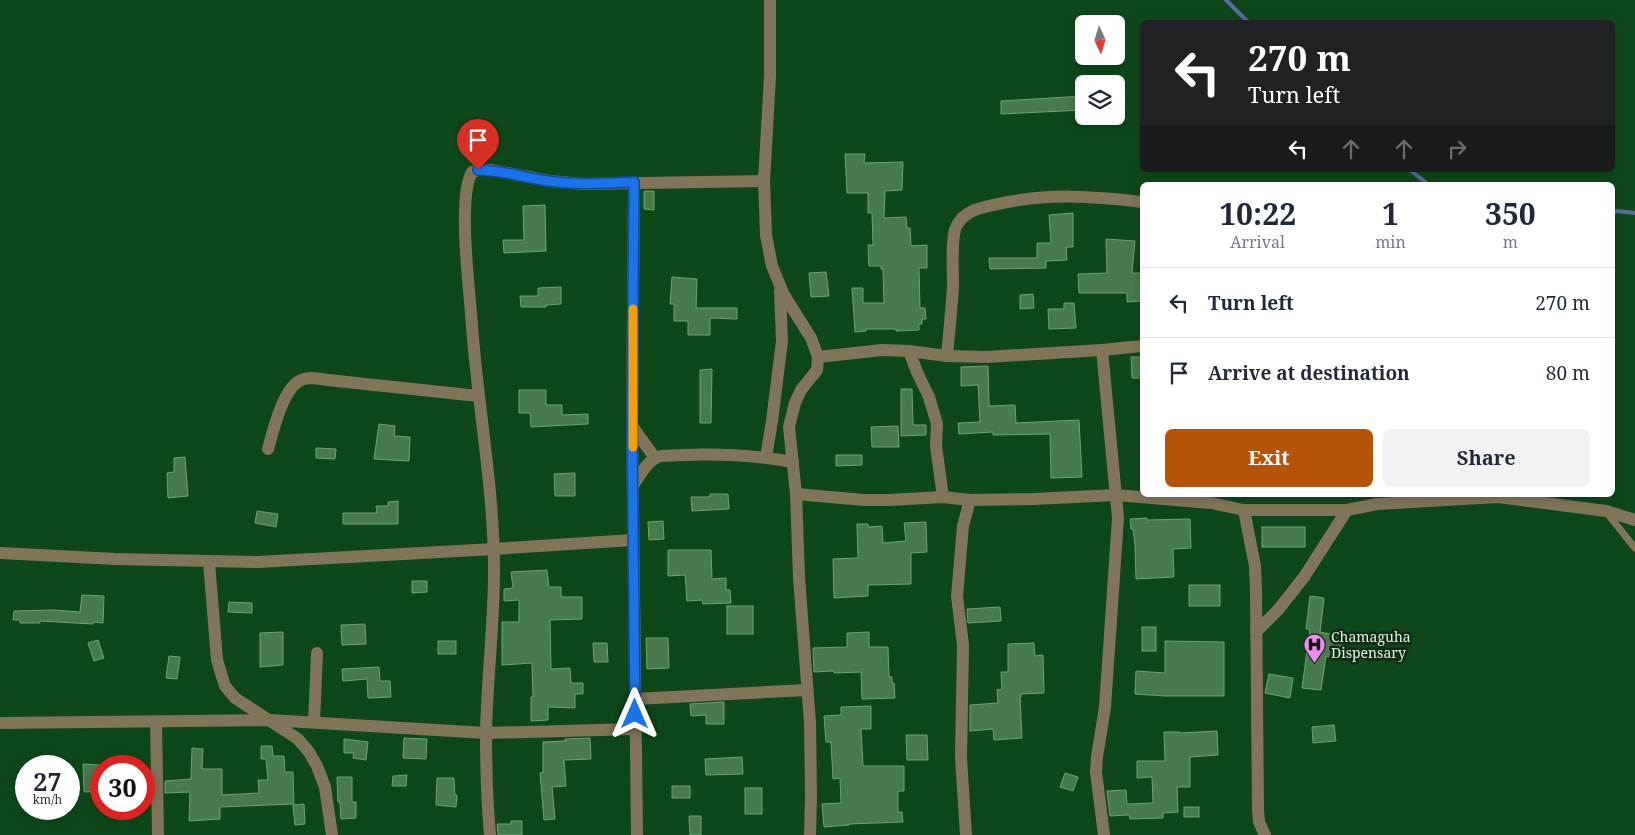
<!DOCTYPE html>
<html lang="en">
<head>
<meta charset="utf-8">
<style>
  :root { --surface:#fff; --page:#f2f2f3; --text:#1f2937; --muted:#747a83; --line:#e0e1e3; --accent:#b45309 }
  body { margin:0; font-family:"Noto Serif",serif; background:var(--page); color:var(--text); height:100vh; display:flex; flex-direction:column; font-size:19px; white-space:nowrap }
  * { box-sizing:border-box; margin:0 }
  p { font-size:16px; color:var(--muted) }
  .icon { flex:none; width:28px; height:28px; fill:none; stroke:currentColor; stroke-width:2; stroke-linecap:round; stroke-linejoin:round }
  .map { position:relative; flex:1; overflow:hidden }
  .panel { position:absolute; left:1140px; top:182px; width:475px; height:315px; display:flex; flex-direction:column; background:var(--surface); border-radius:8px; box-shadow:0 2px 12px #0003 }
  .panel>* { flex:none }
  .top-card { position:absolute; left:1140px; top:20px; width:475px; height:152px; border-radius:8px; box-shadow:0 2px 12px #0003; background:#202124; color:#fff; overflow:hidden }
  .needle { width:32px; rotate:176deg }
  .fabs { position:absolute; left:1075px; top:15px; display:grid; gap:10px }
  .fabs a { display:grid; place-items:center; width:50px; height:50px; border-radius:8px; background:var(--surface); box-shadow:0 2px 12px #0003; font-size:25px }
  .speed { position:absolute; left:15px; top:755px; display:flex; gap:10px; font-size:25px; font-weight:700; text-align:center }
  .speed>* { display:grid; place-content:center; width:65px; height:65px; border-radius:50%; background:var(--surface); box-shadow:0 2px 12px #0003; line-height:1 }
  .speed small { font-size:12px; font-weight:400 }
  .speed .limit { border:8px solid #d22; background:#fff; color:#111 }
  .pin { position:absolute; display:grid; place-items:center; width:42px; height:42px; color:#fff; margin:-51px -21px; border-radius:50% 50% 50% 0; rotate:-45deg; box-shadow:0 0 5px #0007 }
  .pin .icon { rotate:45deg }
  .me { position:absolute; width:55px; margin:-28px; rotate:0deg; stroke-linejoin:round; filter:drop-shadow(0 0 4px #0008) }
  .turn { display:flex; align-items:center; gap:18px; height:105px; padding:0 25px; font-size:22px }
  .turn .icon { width:65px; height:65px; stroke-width:2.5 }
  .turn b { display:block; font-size:35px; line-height:42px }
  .lanes { display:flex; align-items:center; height:48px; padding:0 25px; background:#0003; justify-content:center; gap:25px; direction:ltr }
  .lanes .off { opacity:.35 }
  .eta { display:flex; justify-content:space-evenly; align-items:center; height:85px; text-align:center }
  .eta b { font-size:30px; font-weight:700; line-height:35px }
  .cta { display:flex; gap:10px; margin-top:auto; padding:10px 25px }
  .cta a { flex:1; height:58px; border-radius:8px; background:var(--accent); color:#fff; font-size:20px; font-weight:700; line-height:58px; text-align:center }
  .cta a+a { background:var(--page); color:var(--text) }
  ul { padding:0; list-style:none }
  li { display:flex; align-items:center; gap:15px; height:70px; padding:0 25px; border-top:1px solid var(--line) }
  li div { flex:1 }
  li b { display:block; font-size:19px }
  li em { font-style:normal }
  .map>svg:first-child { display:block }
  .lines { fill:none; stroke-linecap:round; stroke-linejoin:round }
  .stream { stroke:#566b9f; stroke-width:4 }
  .building { fill:#497a4e; stroke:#6ca471 }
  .lane { stroke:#817559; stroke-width:7 }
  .street { stroke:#817559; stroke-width:12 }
  .route-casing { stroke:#114b97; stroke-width:12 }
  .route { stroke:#1a73e8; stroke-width:9 }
  .slow { stroke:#f59e0b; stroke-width:9 }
  .labels { text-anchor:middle; stroke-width:5; stroke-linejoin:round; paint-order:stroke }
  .poi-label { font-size:14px; fill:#daf7dc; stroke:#122914; text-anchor:start }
</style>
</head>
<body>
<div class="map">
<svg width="1635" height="835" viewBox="0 0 1635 835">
  <rect width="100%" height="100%" fill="#0e481a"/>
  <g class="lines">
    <g class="stream">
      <polyline points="1226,0 1248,22"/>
      <polyline points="1410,170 1429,185"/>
      <polyline points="1612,213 1617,211 1635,213"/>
    </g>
  </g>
  <g class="building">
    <polygon points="1084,96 1084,110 1001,114 1001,101"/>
    <polygon points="845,154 865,154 864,163 903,162 902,190 885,191 884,218 906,217 907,228 910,228 911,246 927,245 927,268 919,268 920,308 925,308 926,319 922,319 922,324 919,324 919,330 896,331 896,329 866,329 866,331 855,332 852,288 863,288 863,303 884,303 883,269 881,269 881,266 869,266 868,245 873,245 872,213 868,213 868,193 847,193"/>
    <polygon points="644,191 654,191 654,210 644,209"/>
    <polygon points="545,205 546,251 504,253 503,240 524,240 523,206"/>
    <polygon points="1073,213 1073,247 1066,247 1067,260 1046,261 1046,268 990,269 989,258 1037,258 1037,243 1051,243 1049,215"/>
    <polygon points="1106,239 1135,241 1132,273 1142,273 1142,301 1127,302 1127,293 1079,293 1078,274 1107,273"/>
    <polygon points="826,272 829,296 811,297 809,273"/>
    <polygon points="672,277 697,279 696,308 737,308 737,319 710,318 710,335 688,335 688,321 674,321 674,304 670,304"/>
    <polygon points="561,287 561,304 546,305 546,307 521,307 520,296 538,296 538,288"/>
    <polygon points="1033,294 1034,308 1020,309 1020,295"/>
    <polygon points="1064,303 1074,303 1076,328 1049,329 1048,309 1064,309"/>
    <polygon points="1131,357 1142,357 1142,378 1132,378"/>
    <polygon points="988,366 989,406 1015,405 1016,423 1079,420 1082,477 1051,478 1050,434 993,435 993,432 959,434 958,423 980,422 978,385 961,386 961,367"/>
    <polygon points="712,369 711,423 700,423 700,370"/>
    <polygon points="901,389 912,389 913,425 926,425 926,435 901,436"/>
    <polygon points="519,390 546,390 546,405 562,405 562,415 588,414 588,424 531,427 530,413 519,413"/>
    <polygon points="379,424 395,426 394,436 410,437 409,461 374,459"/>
    <polygon points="898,426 899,447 872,447 871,427"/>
    <polygon points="316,448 336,449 335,459 316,458"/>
    <polygon points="836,455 862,455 862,465 836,466"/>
    <polygon points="185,457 188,496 168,498 167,473 174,472 174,458"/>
    <polygon points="575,473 575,496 555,496 554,474"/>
    <polygon points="710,494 728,494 729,509 692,511 691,497 710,497"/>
    <polygon points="398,501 398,524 343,524 343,513 377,513 376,506 388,506 388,502"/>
    <polygon points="257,511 278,514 276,527 255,523"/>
    <polygon points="1147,518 1147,520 1190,519 1191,548 1173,549 1174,577 1136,579 1135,545 1133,529 1131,529 1130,519"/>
    <polygon points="663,521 664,539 649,540 648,522"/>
    <polygon points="926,522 927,552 911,553 911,584 868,585 868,596 834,598 833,559 858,558 857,524 868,524 868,527 882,526 883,543 906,541 904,523"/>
    <rect x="1262" y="527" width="43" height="20"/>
    <polygon points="668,550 711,550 712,579 726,578 726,590 730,590 731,603 703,604 702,600 687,601 685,575 668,576"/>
    <polygon points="547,570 549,587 561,587 561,597 582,597 582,619 550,620 551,669 570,668 571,683 583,683 583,694 575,694 575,708 548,707 548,720 531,721 531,697 533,697 532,663 502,665 502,622 519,622 519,600 504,601 504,589 513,588 511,572"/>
    <polygon points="412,581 427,581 427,592 412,593"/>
    <rect x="1189" y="585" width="31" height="21"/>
    <polygon points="82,595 104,596 103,623 93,622 93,624 40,621 40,623 20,623 20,620 13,620 14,611 54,610 80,612"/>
    <polygon points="1310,596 1324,598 1320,632 1345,637 1340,659 1326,656 1321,690 1302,688 1310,629 1306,629"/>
    <polygon points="229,602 252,603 252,613 228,612"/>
    <rect x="727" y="606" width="26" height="28"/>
    <polygon points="1000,607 1001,621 968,623 967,609"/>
    <polygon points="365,624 366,644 342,645 341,625"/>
    <rect x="1142" y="627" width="14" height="24"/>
    <polygon points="283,632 283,665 260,667 260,633"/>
    <polygon points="869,632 869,647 888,647 889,677 892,677 892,683 894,683 895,698 862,699 861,672 834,673 834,671 814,672 813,648 847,647 847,633"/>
    <polygon points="646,638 668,638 669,668 647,669"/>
    <polygon points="98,640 104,658 94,661 88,643"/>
    <rect x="438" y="641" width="18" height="13"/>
    <polygon points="1165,641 1224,642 1224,696 1165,696 1135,694 1136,671 1165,673"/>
    <polygon points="593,643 607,643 608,662 594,662"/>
    <polygon points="1034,643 1035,656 1043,655 1044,693 1021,694 1021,697 1020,697 1022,738 994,740 993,729 970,731 970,705 998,703 997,690 1002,689 1001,672 1008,672 1008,644"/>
    <polygon points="169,656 180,657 177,679 166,678"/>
    <polygon points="379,667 380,681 390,681 391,697 368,698 367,679 343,681 342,669"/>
    <polygon points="1269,674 1293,678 1290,698 1265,693"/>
    <polygon points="724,702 724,724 706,724 706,715 691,716 690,704"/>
    <polygon points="871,706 871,729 861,729 863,766 904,766 904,791 898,791 898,812 902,812 903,822 849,824 849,825 824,827 822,804 841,803 840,778 833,779 831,742 826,742 824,716 841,715 841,707"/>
    <polygon points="1334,725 1336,741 1313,743 1312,727"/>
    <polygon points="1217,731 1218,755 1190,757 1190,787 1177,787 1178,812 1163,813 1163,818 1130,819 1129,815 1110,816 1107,791 1126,790 1127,804 1153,803 1152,777 1137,778 1137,761 1165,761 1164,732 1180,732 1180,733"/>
    <polygon points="906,735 927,735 928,760 907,760"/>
    <polygon points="404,738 427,739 426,759 403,758"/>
    <polygon points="590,738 591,759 564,760 566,786 552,787 555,819 544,820 540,773 543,772 543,742 565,741 565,739"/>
    <polygon points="344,739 368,742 366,760 353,758 354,753 344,753"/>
    <polygon points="261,746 272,746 273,756 284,756 285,772 293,772 294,804 220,807 220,819 189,821 190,792 165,793 165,781 191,779 192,748 203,749 202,769 222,769 222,795 259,793 258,780 268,780 266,759 261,759"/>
    <polygon points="742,757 743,774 706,775 705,759"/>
    <polygon points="83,764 101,765 101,791 84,792"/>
    <polygon points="1065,773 1078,777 1073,791 1060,787"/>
    <polygon points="407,775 406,786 392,786 393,776"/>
    <polygon points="337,777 352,777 352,802 356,802 356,818 341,819 340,802 338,802"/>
    <polygon points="437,778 454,778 455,795 457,795 456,807 436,805"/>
    <rect x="672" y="786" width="18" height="12"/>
    <rect x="745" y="788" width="17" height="26"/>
    <polygon points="304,804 305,824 295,825 293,805"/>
    <rect x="1184" y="807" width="15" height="10"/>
    <polygon points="689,816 701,816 701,835 690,835"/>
    <polygon points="511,821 522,821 522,835 498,835 497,824 511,824"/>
  </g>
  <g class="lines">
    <polyline class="lane" points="1607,513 1635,548"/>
    <g class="street">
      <polyline points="770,0 770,76 764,181 766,235 772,266 784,295 811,338 818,357 817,370 801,390 795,403 789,427 796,494 799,577 810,723 811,796 810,835"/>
      <polyline points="634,182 632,426 637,835"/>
      <polyline points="1102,350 1118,518 1105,707 1097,757 1096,772 1104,835"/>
      <polyline points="909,351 917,372 929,397 937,424 936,446 943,497"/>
      <path d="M947,356C949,332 952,308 953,284C953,270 951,238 956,227C964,210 981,208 998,204C1046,193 1093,196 1142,202"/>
      <polyline points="818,357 882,350 909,351 947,356 987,357 1102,350 1142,346"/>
      <polyline points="632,426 655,458"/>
      <path d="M268,449C273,431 283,388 301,380C309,376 320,379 328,380L478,396"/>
      <polyline points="766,457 772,421 782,341 780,291"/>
      <path d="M634,484C641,474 648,459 661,456C705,453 749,454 793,462"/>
      <polyline points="796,494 864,500 889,500 943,497 970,500 1033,499 1116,495 1211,503 1244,510 1347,510 1377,504 1498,497 1606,511 1635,520"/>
      <polyline points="1244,510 1255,566 1256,590 1258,810 1259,822 1265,835"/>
      <polyline points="0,553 115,559 258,562 494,549 632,540"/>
      <polyline points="209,562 217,660 225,686 235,698 298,739 309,752 317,766 325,787 332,835"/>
      <polyline points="1256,632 1278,610 1304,577 1347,510"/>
      <polyline points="635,699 807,690"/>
      <polyline points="156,722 158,835"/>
      <polyline points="314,722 317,653"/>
      <polyline points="0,723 270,720 486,733 635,729"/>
      <path d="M490,835C487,801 486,767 486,733C487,679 494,625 494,571C494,488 478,408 472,326C470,293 457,198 472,172L478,170H491L549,181L584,184L764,181"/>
      <polyline points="966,835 961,758 963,645 957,596 963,526 970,500"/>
    </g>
  </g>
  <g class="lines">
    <defs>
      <path id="route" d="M478,170C502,170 525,178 548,181C576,185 605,183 634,182L632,426L635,714"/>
    </defs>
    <use href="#route" class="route-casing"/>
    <use href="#route" class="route"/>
    <polyline class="slow" points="633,447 633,309"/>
  </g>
  <defs>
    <symbol id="hospital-pin" viewBox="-11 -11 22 30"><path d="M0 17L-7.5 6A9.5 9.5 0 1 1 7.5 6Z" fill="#f18af4" stroke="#122914"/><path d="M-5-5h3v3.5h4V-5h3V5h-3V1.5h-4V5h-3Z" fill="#111"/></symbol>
  </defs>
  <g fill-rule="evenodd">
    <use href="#hospital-pin" x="1302" y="632" width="25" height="34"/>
  </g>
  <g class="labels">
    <g class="poi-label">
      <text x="1331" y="642">Chamaguha<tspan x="1331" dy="16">Dispensary</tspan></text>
    </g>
  </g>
</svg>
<div class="fabs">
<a><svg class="needle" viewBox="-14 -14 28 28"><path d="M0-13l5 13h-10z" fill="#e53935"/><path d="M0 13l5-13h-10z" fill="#747a83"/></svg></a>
<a><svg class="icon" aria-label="layers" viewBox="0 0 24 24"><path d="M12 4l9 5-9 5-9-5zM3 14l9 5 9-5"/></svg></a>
</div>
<div class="speed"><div>27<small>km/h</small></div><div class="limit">30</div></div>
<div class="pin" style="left:478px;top:170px;background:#d93025"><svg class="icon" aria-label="arrive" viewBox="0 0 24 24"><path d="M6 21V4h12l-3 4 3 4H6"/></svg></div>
<svg class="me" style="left:635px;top:714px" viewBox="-20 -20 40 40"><path d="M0-17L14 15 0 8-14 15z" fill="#1a73e8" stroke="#fff" stroke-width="4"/></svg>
<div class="top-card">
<div class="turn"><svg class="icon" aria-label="left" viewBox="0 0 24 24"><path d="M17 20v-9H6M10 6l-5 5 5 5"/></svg><div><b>270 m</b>Turn left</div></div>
<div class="lanes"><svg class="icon" aria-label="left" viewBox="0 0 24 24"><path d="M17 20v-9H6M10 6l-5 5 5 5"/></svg><svg class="icon off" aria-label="ahead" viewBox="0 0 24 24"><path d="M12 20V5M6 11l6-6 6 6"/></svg><svg class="icon off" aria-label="ahead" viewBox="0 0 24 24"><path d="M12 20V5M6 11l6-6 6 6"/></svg><svg class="icon off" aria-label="right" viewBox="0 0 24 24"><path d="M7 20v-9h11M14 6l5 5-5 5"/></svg></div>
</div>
<section class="panel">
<div class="eta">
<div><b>10:22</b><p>Arrival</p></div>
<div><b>1</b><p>min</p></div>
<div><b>350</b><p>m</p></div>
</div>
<ul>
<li><svg class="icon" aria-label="left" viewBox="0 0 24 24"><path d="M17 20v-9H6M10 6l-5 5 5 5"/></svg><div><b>Turn left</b></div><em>270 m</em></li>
<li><svg class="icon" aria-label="arrive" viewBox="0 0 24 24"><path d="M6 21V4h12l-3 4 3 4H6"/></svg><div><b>Arrive at destination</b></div><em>80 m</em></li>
</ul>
<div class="cta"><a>Exit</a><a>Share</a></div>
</section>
</div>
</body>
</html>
